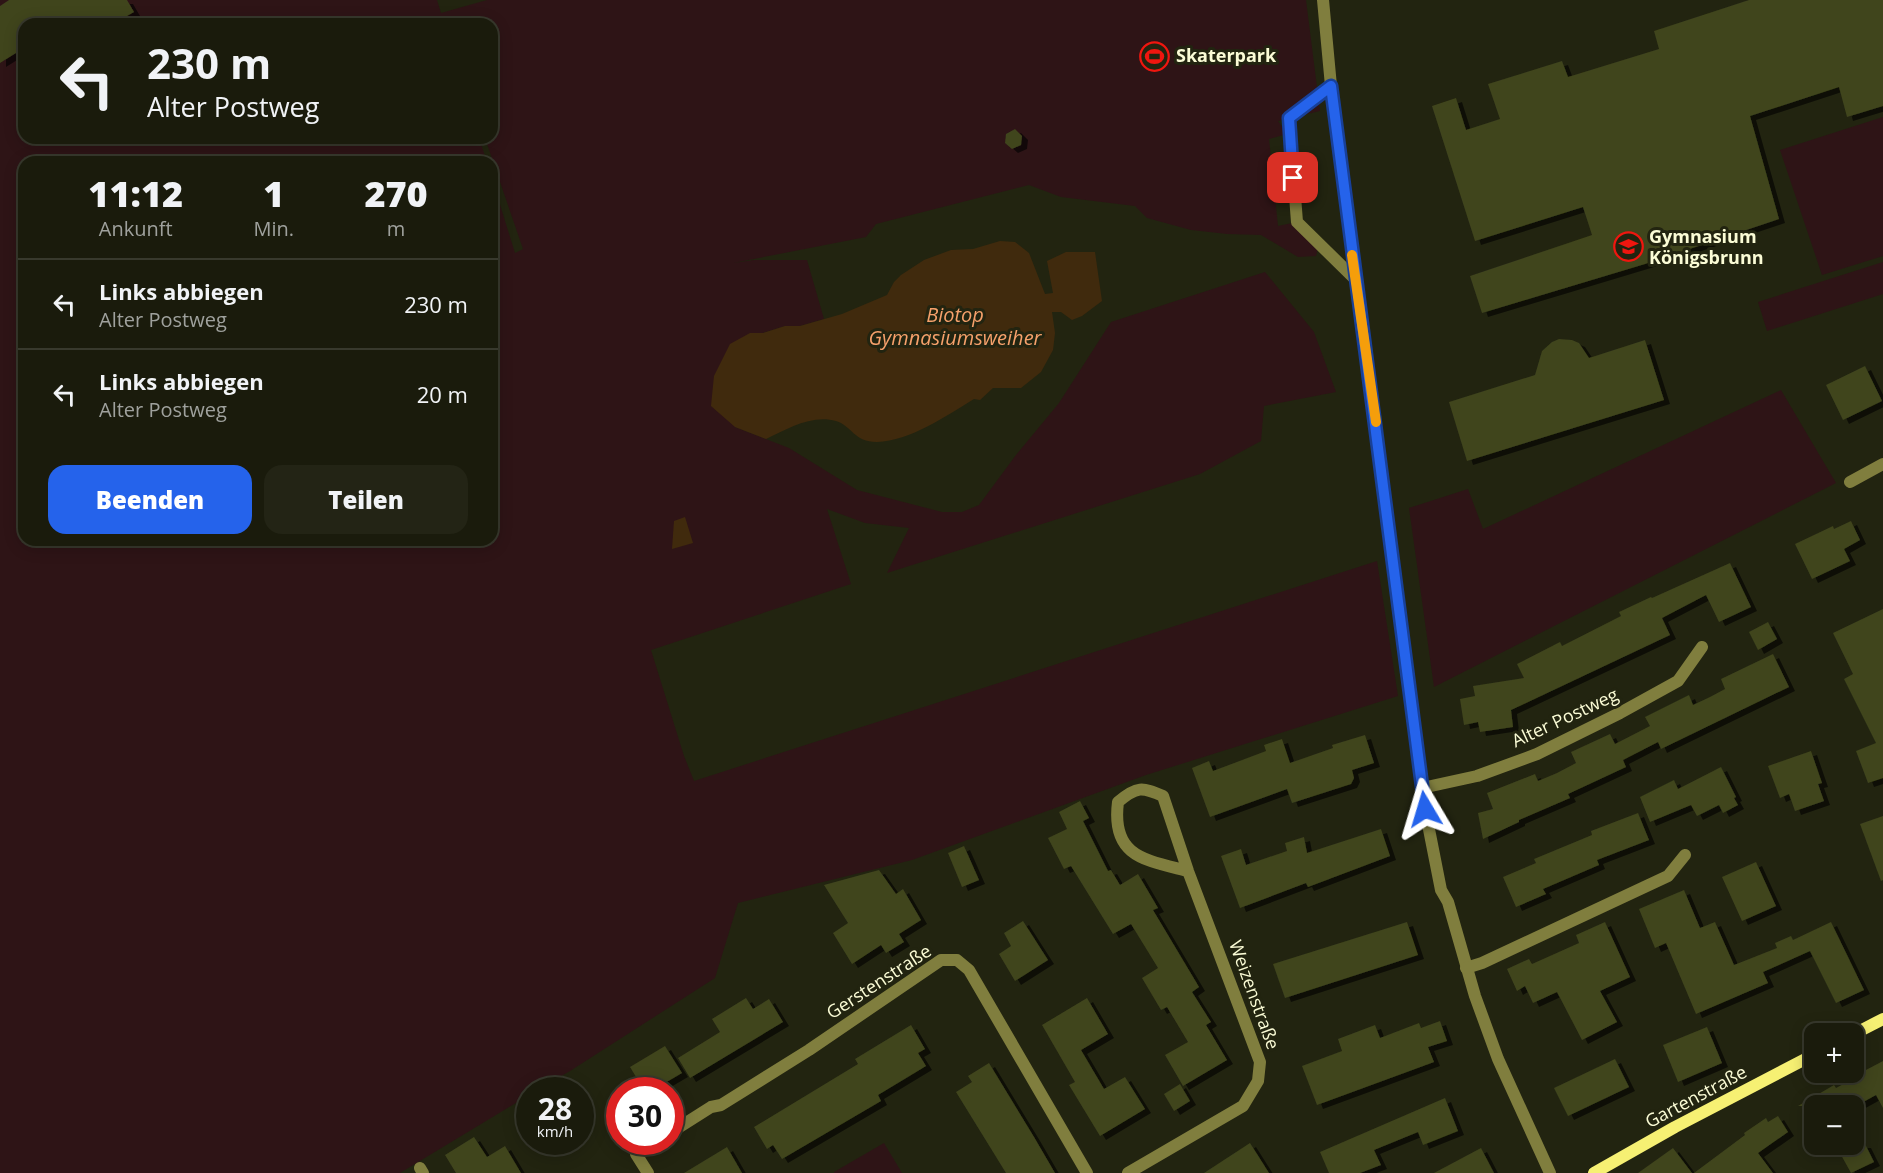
<!DOCTYPE html>
<html lang="de">
<head>
<meta charset="utf-8">
<style>
  :root { --surface:#1a1b0c; --page:#232415; --text:#f1f3f6; --muted:#9fa19d; --line:#38392d; --accent:#2563eb }
  body { margin:0; font-family:"Open Sans",sans-serif; background:var(--page); color:var(--text); height:100vh; display:flex; flex-direction:column; font-size:22px; white-space:nowrap }
  * { box-sizing:border-box; margin:0 }
  p { font-size:20px; color:var(--muted) }
  .icon { flex:none; width:33px; height:33px; fill:none; stroke:currentColor; stroke-width:2; stroke-linecap:round; stroke-linejoin:round }
  .map { position:relative; flex:1; overflow:hidden }
  .side { position:absolute; left:18px; top:156px; width:480px; height:390px; display:flex; flex-direction:column; background:var(--surface); border-radius:18px; box-shadow:0 3px 15px #0003,0 0 0 2px var(--line) }
  .side>* { flex:none }
  .banner { position:absolute; left:18px; top:18px; width:480px; height:126px; border-radius:18px; box-shadow:0 3px 15px #0003,0 0 0 2px var(--line); background:#1a1b0c; color:var(--text); overflow:hidden }
  .tools { position:absolute; left:1804px; top:1023px; display:grid; gap:12px }
  .tools a { display:grid; place-items:center; width:60px; height:60px; border-radius:12px; background:var(--surface); box-shadow:0 3px 15px #0003,0 0 0 2px var(--line); font-size:30px }
  .speed { position:absolute; left:516px; top:1077px; display:flex; gap:12px; font-size:30px; font-weight:700; text-align:center }
  .speed>* { display:grid; place-content:center; width:78px; height:78px; border-radius:50%; background:var(--surface); box-shadow:0 3px 15px #0003,0 0 0 2px var(--line); line-height:1 }
  .speed small { font-size:15px; font-weight:400 }
  .speed .limit { border:9px solid #d22; background:#fff; color:#111 }
  .pin { position:absolute; display:grid; place-items:center; width:51px; height:51px; color:#fff; margin:-26px; border-radius:12px; box-shadow:0 3px 9px #0006 }
  .me { position:absolute; width:66px; margin:-33px; rotate:353deg; stroke-linejoin:round; filter:drop-shadow(0 0 4px #0008) }
  .turn { display:flex; align-items:center; gap:21px; height:126px; padding:0 30px; font-size:27px }
  .turn .icon { width:78px; height:78px; stroke-width:2.5 }
  .turn b { display:block; font-size:42px; line-height:51px }
  .eta { display:flex; justify-content:space-evenly; align-items:center; height:102px; text-align:center }
  .eta b { font-size:36px; font-weight:800; line-height:42px }
  .primary-button { display:flex; gap:12px; margin-top:auto; padding:12px 30px }
  .primary-button a { flex:1; height:69px; border-radius:18px; background:var(--accent); color:#fff; font-size:24px; font-weight:800; line-height:69px; text-align:center }
  .primary-button a+a { background:var(--page); color:var(--text) }
  ul { padding:0; list-style:none }
  li { display:flex; align-items:center; gap:18px; height:90px; padding:0 30px; border-top:2px solid var(--line) }
  li div { flex:1 }
  li b { display:block; font-size:22px }
  li em { font-style:normal }
  .map>svg:first-child { display:block }
  .green { fill:#2e1416; fill-rule:evenodd }
  .water { fill:#402a0d }
  .building { fill:#3f441d; filter:url(#shadow) }
  .lines { fill:none; stroke-linecap:round; stroke-linejoin:round }
  .street { stroke:#807e3e; stroke-width:12 }
  .secondary { stroke:#f6f073; stroke-width:12 }
  .route-casing { stroke:#184099; stroke-width:15 }
  .route { stroke:#2563eb; stroke-width:10 }
  .slow { stroke:#f59e0b; stroke-width:10 }
  .labels { text-anchor:middle; stroke-width:6; stroke-linejoin:round; paint-order:stroke }
  .poi-label { font-size:18px; font-weight:bold; fill:#fbfcd6; stroke:#222410; text-anchor:start }
  .street-label { font-size:18px; fill:#fbfcd6; stroke:#222410 }
  .water-label { font-size:20px; font-style:italic; fill:#f6a16b; stroke:#222410 }
</style>
</head>
<body>
<div class="map">
<svg width="1883" height="1173" viewBox="0 0 1883 1173">
  <defs>
    <filter id="shadow"><feDropShadow dx="6" dy="4" stdDeviation="0" flood-color="#0009"/></filter>
  </defs>
  <rect width="100%" height="100%" fill="#222410"/>
  <g class="green">
    <path d="M0,0H437L441,13L487,0H1306L1320,111L1278,121L1287,134L1269,139L1278,226L1297,222L1319,244L1316,256L1298,257L1261,235L1227,234L1191,230L1147,218L1135,206L1061,197L1029,185L876,224L866,237L733,263L754,260H807L824,319L800,326H785L763,333H750L735,427L789,448L857,490L942,512H962L979,505L1016,455L1059,403L1111,322L1265,272L1314,332L1336,392L1264,406L1261,441L1200,474L887,573L909,528L865,523L827,509L851,584L651,650L684,756L694,781L1377,561L1398,696L1146,775L912,860L738,903L715,978L570,1071L537,1090H530L529,1095L400,1173H0ZM444,21L445,24H492V138H485L523,249L515,253L492,179V540H24V162H487L479,138H24V24H444Z"/>
    <polygon points="1883,117 1883,256 1822,275 1780,150"/>
    <polygon points="1883,262 1883,294 1767,331 1758,302"/>
    <polygon points="1781,390 1836,483 1434,687 1409,508 1468,489 1483,529"/>
    <polygon points="884,1143 902,1173 834,1173 834,1172"/>
  </g>
  <g class="water">
    <path d="M1000,241L1015,242L1029,253L1045,294L1053,293L1047,261L1066,252H1095L1102,301L1082,316L1072,320L1061,312H1052L1055,333L1053,350L1041,372L1021,388H993L980,400L974,399C946,416 910,441 877,442C854,442 852,426 836,421C812,414 787,429 766,439L735,427L711,406L714,376L730,344L750,333H763L785,326H800L842,314L887,295L894,282L901,275L924,260L951,250L973,249Z"/>
    <polygon points="685,517 693,543 672,549 674,521"/>
  </g>
  <g class="building">
    <polygon points="9,0 127,0 134,12 113,24 24,24 24,48 0,63 0,6"/>
    <polygon points="1749,0 1883,0 1883,106 1847,117 1839,87 1750,116 1779,219 1645,264 1482,313 1470,276 1592,235 1583,207 1475,241 1432,106 1456,98 1466,130 1500,119 1488,84 1562,61 1568,77 1659,49 1654,31"/>
    <polygon points="1015,129 1022,136 1021,145 1012,149 1005,143 1006,134"/>
    <polygon points="1559,339 1572,340 1579,343 1589,358 1645,340 1664,400 1467,461 1449,402 1535,375 1542,351 1552,342"/>
    <polygon points="1865,366 1882,401 1843,420 1826,385"/>
    <polygon points="1851,521 1860,540 1844,549 1850,561 1812,579 1795,544 1833,526 1834,529"/>
    <polygon points="1730,563 1751,607 1719,622 1706,595 1662,618 1670,635 1511,710 1513,727 1480,732 1478,722 1464,725 1460,699 1475,696 1473,686 1524,678 1517,664 1560,642 1562,646 1621,616 1619,612 1651,597 1652,598"/>
    <polygon points="1883,609 1883,778 1868,783 1856,751 1876,743 1844,679 1853,674 1833,633"/>
    <polygon points="1768,622 1777,639 1758,650 1749,632"/>
    <polygon points="1773,654 1789,687 1661,749 1658,742 1623,760 1626,767 1568,794 1570,798 1519,820 1519,822 1483,839 1478,813 1493,809 1487,793 1535,774 1538,781 1557,773 1576,763 1571,752 1610,734 1615,744 1650,726 1645,717 1689,695 1693,705 1710,697 1725,689 1721,679"/>
    <polygon points="1365,735 1374,763 1352,770 1354,778 1351,784 1292,803 1287,789 1210,817 1192,768 1209,761 1213,771 1266,751 1264,745 1282,739 1290,763 1333,748 1332,745"/>
    <polygon points="1811,751 1822,783 1818,784 1824,801 1795,811 1789,794 1780,798 1768,766"/>
    <polygon points="1721,767 1736,797 1734,798 1738,805 1723,813 1719,805 1697,816 1691,805 1650,822 1640,797 1674,780 1678,789"/>
    <polygon points="1080,801 1089,818 1083,821 1108,871 1111,870 1120,885 1138,874 1158,908 1153,910 1199,987 1192,992 1211,1022 1206,1025 1227,1060 1183,1086 1165,1055 1188,1042 1167,1007 1161,1010 1142,978 1158,968 1131,924 1113,934 1071,866 1064,869 1048,838 1067,829 1059,812"/>
    <polygon points="1638,813 1649,840 1597,860 1599,865 1543,889 1546,894 1516,907 1503,877 1536,863 1534,859 1592,835 1591,831"/>
    <polygon points="1883,816 1883,880 1881,881 1860,824"/>
    <polygon points="1381,829 1390,856 1308,887 1306,883 1240,908 1221,856 1241,849 1246,865 1287,851 1285,843 1304,837 1307,853"/>
    <polygon points="964,846 979,880 962,887 948,853"/>
    <polygon points="1756,862 1776,906 1742,921 1722,877"/>
    <polygon points="879,870 896,894 903,889 921,920 899,934 904,942 886,953 881,945 852,964 833,933 848,923 824,885"/>
    <polygon points="1684,890 1700,928 1715,922 1734,965 1777,948 1775,943 1791,936 1793,940 1831,922 1864,990 1836,1003 1810,951 1763,972 1768,983 1696,1014 1666,943 1655,948 1639,909"/>
    <polygon points="1023,921 1048,960 1015,981 999,954 1011,946 1004,933"/>
    <polygon points="1407,922 1418,955 1285,998 1273,964"/>
    <polygon points="1605,922 1630,977 1600,991 1617,1022 1582,1040 1557,992 1533,1003 1525,986 1517,991 1507,969 1529,959 1532,964 1579,943 1576,935"/>
    <polygon points="746,998 753,1009 769,999 783,1022 690,1078 678,1058 720,1032 712,1019"/>
    <polygon points="1087,998 1108,1034 1081,1050 1104,1089 1125,1077 1145,1109 1100,1136 1069,1085 1075,1082 1042,1025"/>
    <polygon points="1440,1021 1447,1041 1428,1047 1434,1062 1317,1105 1302,1066 1342,1051 1338,1039 1375,1025 1380,1038 1419,1023 1421,1028"/>
    <polygon points="911,1025 925,1049 918,1053 926,1066 878,1095 881,1101 782,1159 773,1145 767,1149 754,1127 858,1064 855,1059"/>
    <polygon points="1707,1027 1722,1063 1678,1082 1663,1045"/>
    <polygon points="665,1046 682,1073 653,1090 644,1090 630,1067"/>
    <polygon points="1615,1059 1629,1087 1568,1116 1554,1088"/>
    <polygon points="1883,1061 1883,1108 1876,1095 1856,1106 1798,1106 1834,1085 1836,1088 1864,1073 1864,1071"/>
    <polygon points="989,1063 1034,1137 1055,1173 1006,1173 956,1092 972,1082 968,1076"/>
    <polygon points="1180,1084 1190,1101 1174,1111 1164,1094"/>
    <polygon points="1445,1098 1458,1131 1423,1145 1418,1132 1374,1150 1381,1165 1360,1173 1329,1173 1320,1152"/>
    <polygon points="1778,1116 1788,1132 1758,1153 1773,1173 1694,1173 1745,1135 1744,1133 1766,1118 1768,1122"/>
    <polygon points="474,1137 487,1157 505,1146 521,1173 456,1173 445,1155"/>
    <polygon points="1250,1143 1269,1173 1204,1173"/>
    <polygon points="1835,1144 1865,1144 1874,1162 1851,1173"/>
    <polygon points="727,1147 742,1173 684,1173"/>
    <polygon points="1481,1148 1494,1173 1434,1173"/>
    <polygon points="1673,1148 1692,1173 1638,1173"/>
  </g>
  <g class="lines">
    <g class="street">
      <polyline points="1323,0 1331,86 1425,809 1441,890 1448,902 1475,996 1498,1059 1550,1173"/>
      <polyline points="1331,86 1289,118 1297,222 1355,279"/>
      <polyline points="1850,482 1883,464"/>
      <polyline points="1422,788 1477,776 1537,754 1620,713 1678,681 1702,647"/>
      <polyline points="1466,968 1482,963 1668,876 1685,855"/>
      <polyline points="670,1133 711,1107 721,1105 809,1050 941,960 957,960 969,970 1087,1173"/>
      <polyline points="420,1168 423,1173"/>
      <polyline points="648,1173 636,1154 656,1142"/>
      <path d="M1128,1173L1243,1106L1258,1081L1260,1062L1188,871L1163,796C1142,787 1137,786 1118,802C1111,857 1145,860 1188,871"/>
    </g>
    <g class="secondary">
      <polyline points="1854,1034 1883,1019"/>
      <polyline points="1594,1173 1675,1127 1815,1054"/>
    </g>
  </g>
  <g class="lines">
    <defs>
      <polyline id="route" points="1293,178 1289,118 1331,86 1425,809"/>
    </defs>
    <use href="#route" class="route-casing"/>
    <use href="#route" class="route"/>
    <polyline class="slow" points="1352,255 1376,422"/>
  </g>
  <defs>
    <symbol id="stadium-ring" viewBox="-11 -11 22 22"><circle r="9.5" fill="#222410" stroke="#ef160f" stroke-width="1.5"/><path d="M0-5a6.5 5 0 1 0 0 10a6.5 5 0 1 0 0-10ZM-3.5-1.8h7v3.6h-7Z" fill="#ef160f"/></symbol>
    <symbol id="school-ring" viewBox="-11 -11 22 22"><circle r="9.5" fill="#222410" stroke="#ef160f" stroke-width="1.5"/><path d="M0-5L7-2L0 1L-7-2ZM-4 1L0 2.5L4 1V4Q0 6-4 4Z" fill="#ef160f"/></symbol>
  </defs>
  <g fill-rule="evenodd">
    <use href="#stadium-ring" x="1138" y="40" width="33" height="33"/>
    <use href="#school-ring" x="1612" y="230" width="33" height="33"/>
  </g>
  <g class="labels">
    <g class="poi-label">
      <text x="1176" y="62">Skaterpark</text>
      <text x="1649" y="243">Gymnasium<tspan x="1649" dy="21">Königsbrunn</tspan></text>
    </g>
    <g class="street-label">
      <text transform="translate(1565 718) rotate(-25)" y="6">Alter Postweg</text>
      <text transform="translate(879 982) rotate(-33)" y="6">Gerstenstraße</text>
      <text transform="translate(1254 995) rotate(70)" y="6">Weizenstraße</text>
      <text transform="translate(1696 1097) rotate(-28)" y="6">Gartenstraße</text>
    </g>
    <g class="water-label">
      <text x="955" y="322">Biotop<tspan x="955" dy="23">Gymnasiumsweiher</tspan></text>
    </g>
  </g>
</svg>
<div class="tools">
<a>+</a>
<a>−</a>
</div>
<div class="speed"><div>28<small>km/h</small></div><div class="limit">30</div></div>
<div class="pin" style="left:1293px;top:178px;background:#d93025"><svg class="icon" aria-label="arrive" viewBox="0 0 24 24"><path d="M6 21V4h12l-3 4 3 4H6"/></svg></div>
<svg class="me" style="left:1425px;top:809px" viewBox="-20 -20 40 40"><path d="M0-17L14 15 0 8-14 15z" fill="#2563eb" stroke="#fff" stroke-width="4"/></svg>
<div class="banner">
<div class="turn"><svg class="icon" aria-label="left" viewBox="0 0 24 24"><path d="M17 20v-9H6M10 6l-5 5 5 5"/></svg><div><b>230 m</b>Alter Postweg</div></div>
</div>
<section class="side">
<div class="eta">
<div><b>11:12</b><p>Ankunft</p></div>
<div><b>1</b><p>Min.</p></div>
<div><b>270</b><p>m</p></div>
</div>
<ul>
<li><svg class="icon" aria-label="left" viewBox="0 0 24 24"><path d="M17 20v-9H6M10 6l-5 5 5 5"/></svg><div><b>Links abbiegen</b><p>Alter Postweg</p></div><em>230 m</em></li>
<li><svg class="icon" aria-label="left" viewBox="0 0 24 24"><path d="M17 20v-9H6M10 6l-5 5 5 5"/></svg><div><b>Links abbiegen</b><p>Alter Postweg</p></div><em>20 m</em></li>
</ul>
<div class="primary-button"><a>Beenden</a><a>Teilen</a></div>
</section>
</div>
</body>
</html>
